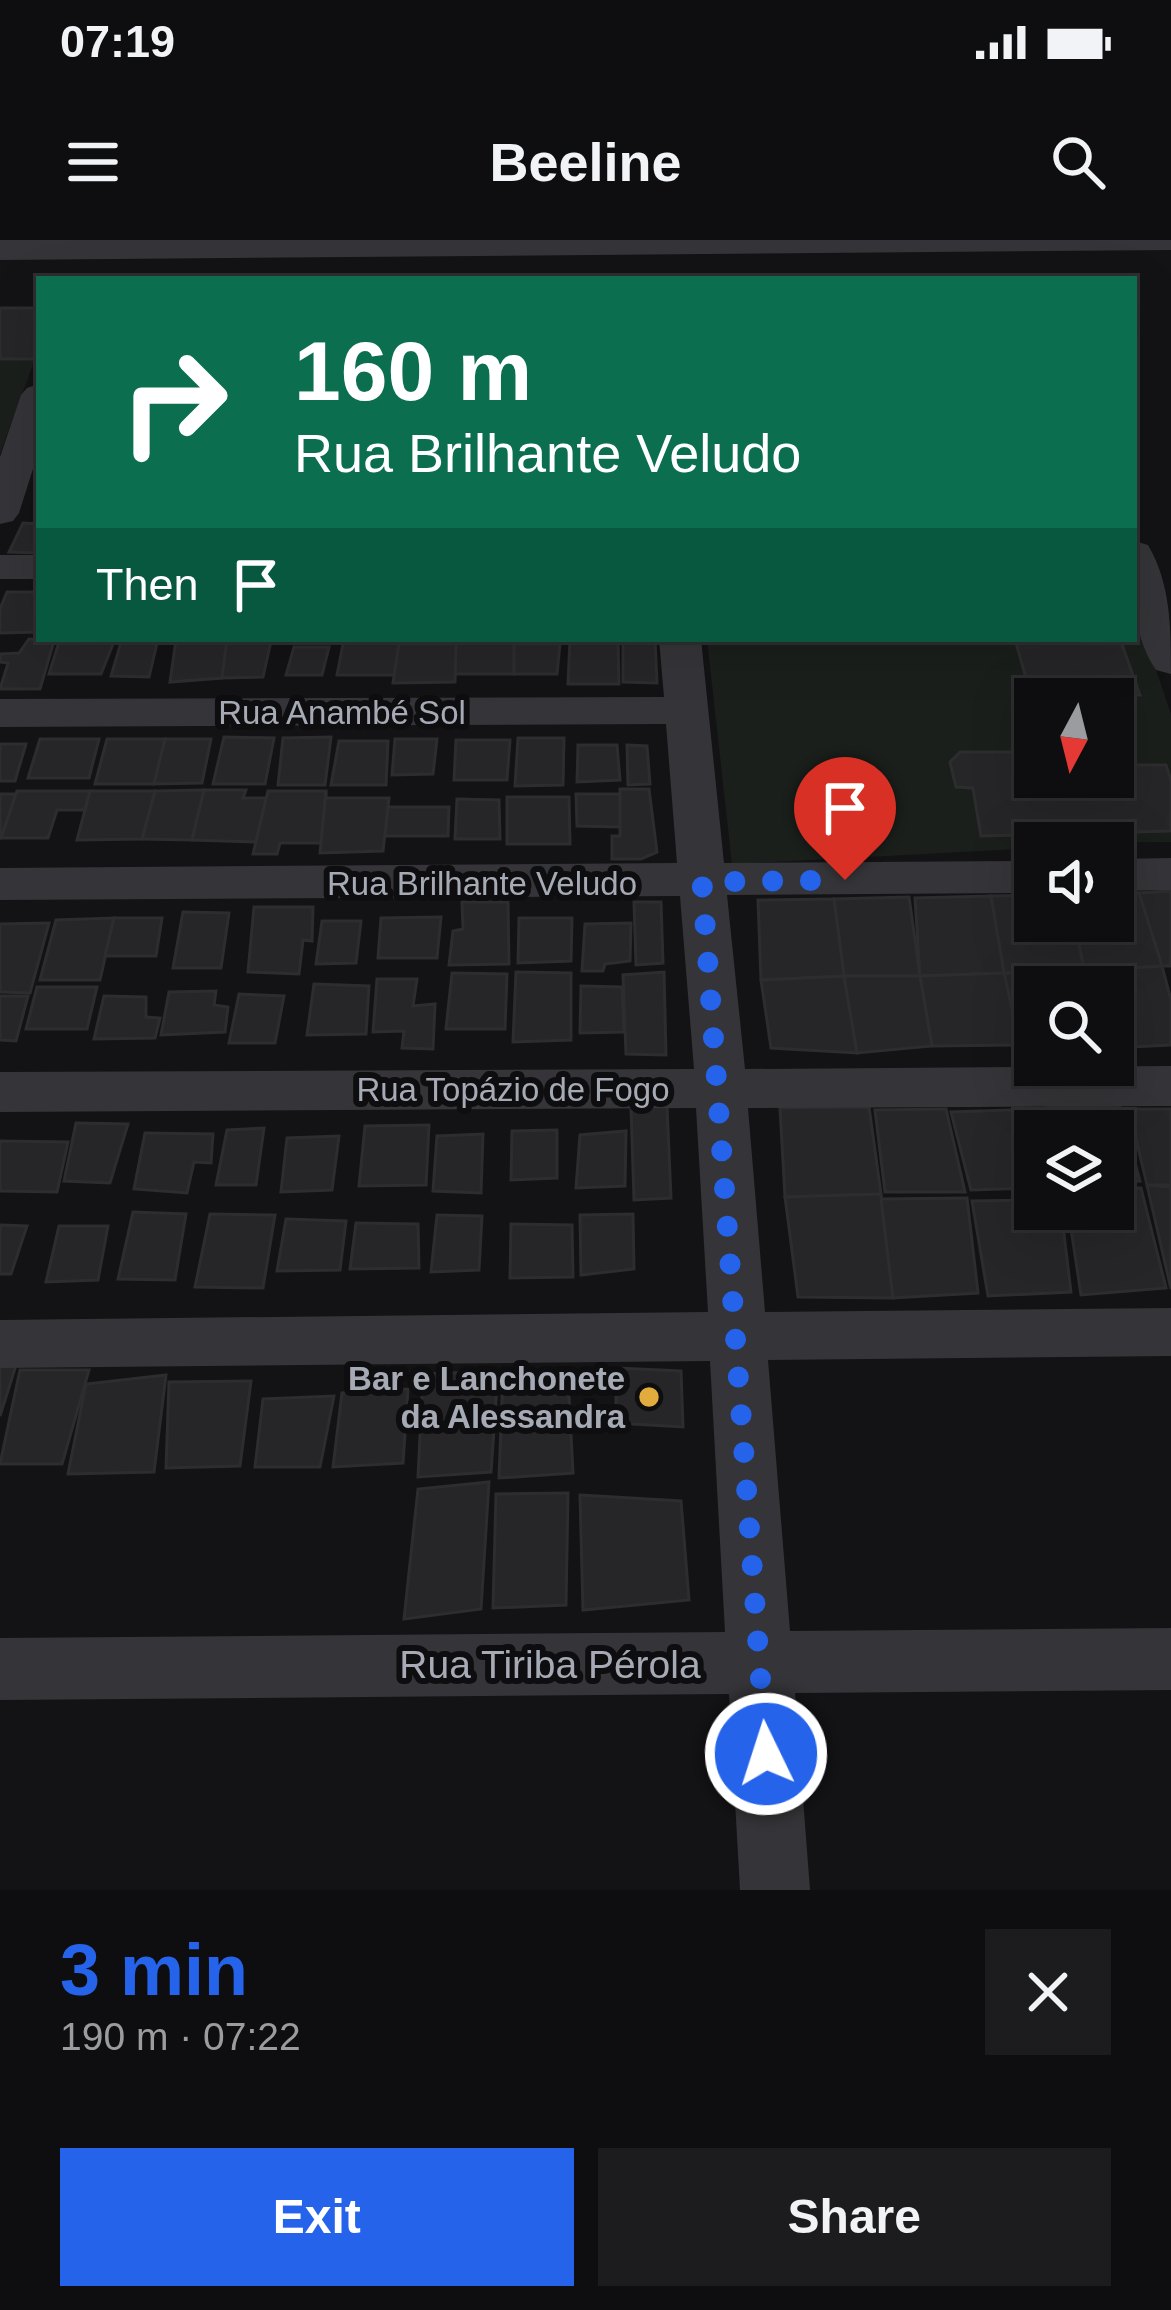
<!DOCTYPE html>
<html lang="en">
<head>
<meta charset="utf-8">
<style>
  :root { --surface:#0e0e10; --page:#1c1c1e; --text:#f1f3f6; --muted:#9b9c9f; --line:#2e2e30; --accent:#2563eb }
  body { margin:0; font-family:Helvetica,sans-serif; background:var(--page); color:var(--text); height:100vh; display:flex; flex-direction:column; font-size:45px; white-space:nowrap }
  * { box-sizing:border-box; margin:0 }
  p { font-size:39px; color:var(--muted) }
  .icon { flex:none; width:66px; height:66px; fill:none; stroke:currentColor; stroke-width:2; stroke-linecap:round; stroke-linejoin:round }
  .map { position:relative; height:1650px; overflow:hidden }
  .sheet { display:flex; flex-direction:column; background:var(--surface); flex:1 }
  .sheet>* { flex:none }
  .guide { position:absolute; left:36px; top:36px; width:1101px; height:366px; border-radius:0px; box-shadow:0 12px 48px #0002,0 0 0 3px var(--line); background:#0b6e4f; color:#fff; overflow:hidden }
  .needle { width:78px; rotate:187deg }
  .fabs { position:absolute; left:1014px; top:438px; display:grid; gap:24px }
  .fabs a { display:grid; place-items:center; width:120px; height:120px; border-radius:0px; background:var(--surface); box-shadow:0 12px 48px #0002,0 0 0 3px var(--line); font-size:60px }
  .pin { position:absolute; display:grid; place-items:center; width:102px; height:102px; color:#fff; margin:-123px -51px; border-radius:50% 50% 50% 0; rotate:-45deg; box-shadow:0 0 12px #0007 }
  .pin .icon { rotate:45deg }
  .me { position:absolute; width:132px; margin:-66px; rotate:356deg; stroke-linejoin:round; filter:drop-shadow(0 0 9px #0008) }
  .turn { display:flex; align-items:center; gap:42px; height:252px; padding:0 60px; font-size:54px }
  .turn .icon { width:156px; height:156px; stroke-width:2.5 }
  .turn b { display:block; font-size:84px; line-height:102px }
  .then { display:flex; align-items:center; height:114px; padding:0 60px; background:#0003; gap:24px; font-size:45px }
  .round { display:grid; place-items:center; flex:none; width:126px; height:126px; border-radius:0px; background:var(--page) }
  .summary { display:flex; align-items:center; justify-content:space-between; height:204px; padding:0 60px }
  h1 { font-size:72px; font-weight:700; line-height:90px; color:var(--accent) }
  .primary-button { display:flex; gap:24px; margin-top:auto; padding:24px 60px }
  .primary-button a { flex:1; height:138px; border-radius:0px; background:var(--accent); color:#fff; font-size:48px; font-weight:700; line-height:138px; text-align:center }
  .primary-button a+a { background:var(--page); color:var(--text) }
  .status { display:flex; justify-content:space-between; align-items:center; height:84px; padding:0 60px; background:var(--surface); direction:ltr }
  .status svg { height:33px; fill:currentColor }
  header { display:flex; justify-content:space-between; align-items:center; height:156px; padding:0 60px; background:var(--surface); font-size:54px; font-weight:700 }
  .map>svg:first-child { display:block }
  .green { fill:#1a1f1b; fill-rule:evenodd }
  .building { fill:#262629; stroke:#2d2d30; stroke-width:3 }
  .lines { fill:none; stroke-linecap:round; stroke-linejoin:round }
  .minor { fill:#353539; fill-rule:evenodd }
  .route { stroke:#2563eb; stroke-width:21; stroke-dasharray:0 37.8 }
  .poi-dot { fill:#e2ab3d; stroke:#0e0e10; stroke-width:4.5 }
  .labels { text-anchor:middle; stroke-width:12; stroke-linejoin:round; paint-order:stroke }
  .street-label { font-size:33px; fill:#a6aab4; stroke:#0e0e10 }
  .poi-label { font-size:33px; font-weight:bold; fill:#a6aab4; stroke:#0e0e10; text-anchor:end }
  .near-street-label { font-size:39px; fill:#a6aab4; stroke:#0e0e10 }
</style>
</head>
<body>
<div class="status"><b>07:19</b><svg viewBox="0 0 49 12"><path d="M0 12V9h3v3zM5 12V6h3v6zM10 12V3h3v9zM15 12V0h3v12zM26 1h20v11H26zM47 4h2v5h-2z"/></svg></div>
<header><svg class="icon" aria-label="menu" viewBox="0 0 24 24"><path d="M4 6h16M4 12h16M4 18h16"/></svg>Beeline<svg class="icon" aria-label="search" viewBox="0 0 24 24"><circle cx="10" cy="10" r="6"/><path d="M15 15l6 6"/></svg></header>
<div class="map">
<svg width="1171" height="1650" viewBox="0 0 1171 1650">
  <rect width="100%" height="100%" fill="#131315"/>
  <g class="green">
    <polygon points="0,119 35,119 0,214"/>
    <path d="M1134,365L1171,474V602L1035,603V608L732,624L707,399H1134ZM1035,459H1113V537H1035Z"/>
  </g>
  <g class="building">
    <polygon points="0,68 39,68 35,119 0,119"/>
    <polygon points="23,283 39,284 39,313 9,312"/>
    <polygon points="7,352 39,352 39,392 0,393 0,369"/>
    <polygon points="29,399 54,401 40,449 0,449 8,423 0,422 0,414 19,413"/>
    <polygon points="60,399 115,399 101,434 49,434"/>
    <polygon points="122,399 158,399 149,437 111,436"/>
    <polygon points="344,399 400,399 394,435 337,435"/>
    <polygon points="457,399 514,399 514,434 454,434"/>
    <polygon points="570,399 618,399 619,444 568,444"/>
    <polygon points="623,399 655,399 657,443 623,442"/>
    <polygon points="1015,399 1120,399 1140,455 1031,456"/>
    <polygon points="176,400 227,400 222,438 170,442"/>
    <polygon points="227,400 271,401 263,437 222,438"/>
    <polygon points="399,404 456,404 455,442 393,443"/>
    <polygon points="514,404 560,404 557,434 514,434"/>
    <polygon points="294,407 329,407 322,435 286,435"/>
    <polygon points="224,497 274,498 265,544 213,544"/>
    <polygon points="331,497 325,545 278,545 283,498"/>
    <polygon points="518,498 564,498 563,545 515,546"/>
    <polygon points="40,499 99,499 89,538 28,538"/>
    <polygon points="107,499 165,499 154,544 95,544"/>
    <polygon points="165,499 211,499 202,543 154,544"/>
    <polygon points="395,499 437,499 433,534 392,535"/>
    <polygon points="456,500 510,500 507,540 454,540"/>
    <polygon points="339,501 388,501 386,545 331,545"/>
    <polygon points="0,504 26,504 15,541 0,541"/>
    <polygon points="578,505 617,505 620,540 577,542"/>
    <polygon points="627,505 647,506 650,544 628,545"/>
    <polygon points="960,512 1035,512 1035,537 1113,537 1113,525 1166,525 1171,540 1171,591 981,596 973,548 956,547 950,522"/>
    <polygon points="620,549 649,549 657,612 641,619 612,619 612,596 620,596"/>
    <polygon points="204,550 192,600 142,599 155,551"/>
    <polygon points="204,550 246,550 243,558 266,558 256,602 192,600"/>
    <polygon points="17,551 90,551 85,570 57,570 48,598 1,598"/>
    <polygon points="90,551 155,551 142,599 77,600"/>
    <polygon points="268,551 326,551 321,603 280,603 277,614 253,614"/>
    <polygon points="326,551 326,558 389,558 383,611 320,613"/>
    <polygon points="0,554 16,554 1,598 0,598"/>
    <polygon points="576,554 620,554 620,587 577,586"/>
    <polygon points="507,557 569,557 570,604 507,604"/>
    <polygon points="457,559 499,560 500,599 455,599"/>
    <polygon points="388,567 449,567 448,596 385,596"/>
    <polygon points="1171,651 1171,726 1162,726 1139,653"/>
    <polygon points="1113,653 1139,653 1162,726 1084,731 1075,681 1113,681"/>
    <polygon points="1035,655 1035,681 1075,681 1084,731 1004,733 991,656"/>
    <polygon points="991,656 1004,733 920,736 915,658"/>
    <polygon points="909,657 920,736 844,736 834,659"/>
    <polygon points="834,659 844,736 761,740 758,660"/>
    <polygon points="462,662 508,662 509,724 449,725 453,691 463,689"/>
    <polygon points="634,662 661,662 663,723 636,725"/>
    <polygon points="254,667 313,667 312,701 303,700 299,734 248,732"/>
    <polygon points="183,672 229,673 221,728 173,728"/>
    <polygon points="441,677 437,718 378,718 381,678"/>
    <polygon points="114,678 100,740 40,740 56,680"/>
    <polygon points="114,678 162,678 156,716 105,716"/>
    <polygon points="519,678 572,678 571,721 518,723"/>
    <polygon points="322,681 361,681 356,723 316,724"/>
    <polygon points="49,683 30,753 0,752 0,684"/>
    <polygon points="631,683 630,721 605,724 603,731 582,731 585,684"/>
    <polygon points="1162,726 1171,760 1171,805 1113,808 1113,747 1089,747 1084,731"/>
    <polygon points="1084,731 1089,747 1035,747 1035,805 1020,805 1004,733"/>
    <polygon points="516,732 571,733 571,800 513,802"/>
    <polygon points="664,732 666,815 626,814 623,735"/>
    <polygon points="452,733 507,734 505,789 446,789"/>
    <polygon points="1004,733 1020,805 932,806 920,736"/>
    <polygon points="844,736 857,813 771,808 761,740"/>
    <polygon points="844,736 920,736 932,806 857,813"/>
    <polygon points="377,739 417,739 413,766 435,764 433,809 402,808 404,791 373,792"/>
    <polygon points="314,744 369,746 366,794 307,795"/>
    <polygon points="581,746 622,747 624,792 580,793"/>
    <polygon points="37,747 97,747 87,789 26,789"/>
    <polygon points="216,751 214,765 228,767 225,792 161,795 169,752"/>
    <polygon points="239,754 284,756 275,803 229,803"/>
    <polygon points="0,756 28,756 16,801 0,800"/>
    <polygon points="104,756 146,757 146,777 160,778 155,798 94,799"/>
    <polygon points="1119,865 1140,941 1113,942 1113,891 1051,891 1046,868"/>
    <polygon points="667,866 671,958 634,960 631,867"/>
    <polygon points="869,867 881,954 785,957 780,868"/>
    <polygon points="946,869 965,952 885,952 875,870"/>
    <polygon points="1041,869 1045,891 1035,891 1035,948 971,950 951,872"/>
    <polygon points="1129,869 1171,869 1171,945 1147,945"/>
    <polygon points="76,883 128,884 110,943 64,941"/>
    <polygon points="429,885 426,945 359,946 365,886"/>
    <polygon points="264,888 256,945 216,945 227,890"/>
    <polygon points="557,890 557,938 511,940 512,891"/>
    <polygon points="626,891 625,946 576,948 580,895"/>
    <polygon points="145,893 213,894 211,923 194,922 187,953 134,949"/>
    <polygon points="483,894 481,953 433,951 437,896"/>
    <polygon points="339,896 332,950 281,952 287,898"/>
    <polygon points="0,901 68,902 57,952 0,951"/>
    <polygon points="1147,945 1171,947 1171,1049"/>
    <polygon points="1141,948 1166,1048 1081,1055 1068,969 1113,969 1113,949"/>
    <polygon points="881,954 893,1058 798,1057 785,957"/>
    <polygon points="967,958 978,1053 893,1058 881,959"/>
    <polygon points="1035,960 1035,969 1061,969 1071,1052 988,1056 972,961"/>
    <polygon points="133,972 186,974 175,1040 118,1039"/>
    <polygon points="210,974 275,975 263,1048 195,1047"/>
    <polygon points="633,974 634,1029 581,1035 580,975"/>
    <polygon points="437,975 482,976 479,1030 431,1032"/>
    <polygon points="286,979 346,981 340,1030 277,1031"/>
    <polygon points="356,983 418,984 419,1028 350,1029"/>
    <polygon points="511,984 572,985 573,1037 510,1038"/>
    <polygon points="0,985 27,986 11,1034 0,1034"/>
    <polygon points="59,986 108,986 98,1040 46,1042"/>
    <polygon points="0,1122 17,1122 0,1176"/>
    <polygon points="616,1128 681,1131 683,1187 616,1183"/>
    <polygon points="20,1130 89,1130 62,1224 0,1224"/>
    <polygon points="498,1131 491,1232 418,1237 423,1134"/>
    <polygon points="166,1135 154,1232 68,1234 86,1144"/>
    <polygon points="503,1136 568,1137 573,1233 499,1238"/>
    <polygon points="251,1141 240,1226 166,1228 169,1142"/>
    <polygon points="408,1149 403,1223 333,1227 342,1153"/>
    <polygon points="334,1156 320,1227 255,1227 263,1159"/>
    <polygon points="489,1242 481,1369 404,1379 418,1249"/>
    <polygon points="568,1253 566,1365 493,1368 496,1254"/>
    <polygon points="580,1255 681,1261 689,1360 583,1370"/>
  </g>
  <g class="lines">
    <g class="minor">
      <polygon points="0,0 1171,0 1171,10 0,20"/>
      <polygon points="39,144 39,210 19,273 13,281 0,284 0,217 21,155 27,148"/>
      <path d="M1134,301L1148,305C1171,344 1171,389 1171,434L1156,430C1130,392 1134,345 1134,301Z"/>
      <rect x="0" y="315" width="39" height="24"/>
      <polygon points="659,399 701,399 724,623 1035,621 1035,653 727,655 745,829 1171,826 1171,866 748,868 765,1072 1171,1068 1171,1116 768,1120 790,1391 1171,1388 1171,1450 795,1453 810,1650 740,1650 729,1454 0,1460 0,1398 725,1392 710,1121 0,1128 0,1080 708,1072 696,868 0,872 0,832 694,829 680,656 0,660 0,628 677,623 666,484 0,487 0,459 664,457"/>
      <polygon points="1171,618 1171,650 1113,651 1113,619"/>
    </g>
  </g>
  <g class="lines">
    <polyline class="route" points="766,1514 702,642 845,640"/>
  </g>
  <circle class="poi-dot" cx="649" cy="1157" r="12"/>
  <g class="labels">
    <g class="street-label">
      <text x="342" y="484">Rua Anambé Sol</text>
      <text x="482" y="655">Rua Brilhante Veludo</text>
      <text x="513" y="861">Rua Topázio de Fogo</text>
    </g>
    <g class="poi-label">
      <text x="625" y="1150">Bar e Lanchonete<tspan x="625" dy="38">da Alessandra</tspan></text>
    </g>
    <g class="near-street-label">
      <text x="550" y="1438">Rua Tiriba Pérola</text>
    </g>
  </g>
</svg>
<div class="fabs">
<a><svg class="needle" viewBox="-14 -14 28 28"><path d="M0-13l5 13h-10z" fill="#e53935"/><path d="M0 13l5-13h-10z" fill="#9b9c9f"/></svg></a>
<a><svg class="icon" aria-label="sound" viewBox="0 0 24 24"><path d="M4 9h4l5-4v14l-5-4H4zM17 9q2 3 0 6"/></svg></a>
<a><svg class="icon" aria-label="search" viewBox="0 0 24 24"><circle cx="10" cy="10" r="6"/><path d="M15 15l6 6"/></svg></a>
<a><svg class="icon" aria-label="layers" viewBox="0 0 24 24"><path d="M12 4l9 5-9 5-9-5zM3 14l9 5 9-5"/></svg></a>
</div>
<div class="pin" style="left:845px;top:640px;background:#d93025"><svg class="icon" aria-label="arrive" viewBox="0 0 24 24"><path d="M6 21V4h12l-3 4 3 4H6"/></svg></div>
<svg class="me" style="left:766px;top:1514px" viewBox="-20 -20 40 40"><circle r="17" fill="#2563eb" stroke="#fff" stroke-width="3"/><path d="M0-11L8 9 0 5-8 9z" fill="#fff"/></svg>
<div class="guide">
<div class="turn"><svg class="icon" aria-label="right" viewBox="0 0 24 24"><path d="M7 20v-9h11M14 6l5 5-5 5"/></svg><div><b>160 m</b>Rua Brilhante Veludo</div></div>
<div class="then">Then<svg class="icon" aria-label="arrive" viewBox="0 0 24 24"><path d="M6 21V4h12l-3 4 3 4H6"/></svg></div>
</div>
</div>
<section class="sheet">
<div class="summary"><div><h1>3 min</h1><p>190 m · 07:22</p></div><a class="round"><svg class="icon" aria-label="close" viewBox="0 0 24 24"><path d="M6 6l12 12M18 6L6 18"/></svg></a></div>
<div class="primary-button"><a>Exit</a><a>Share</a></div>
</section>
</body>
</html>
